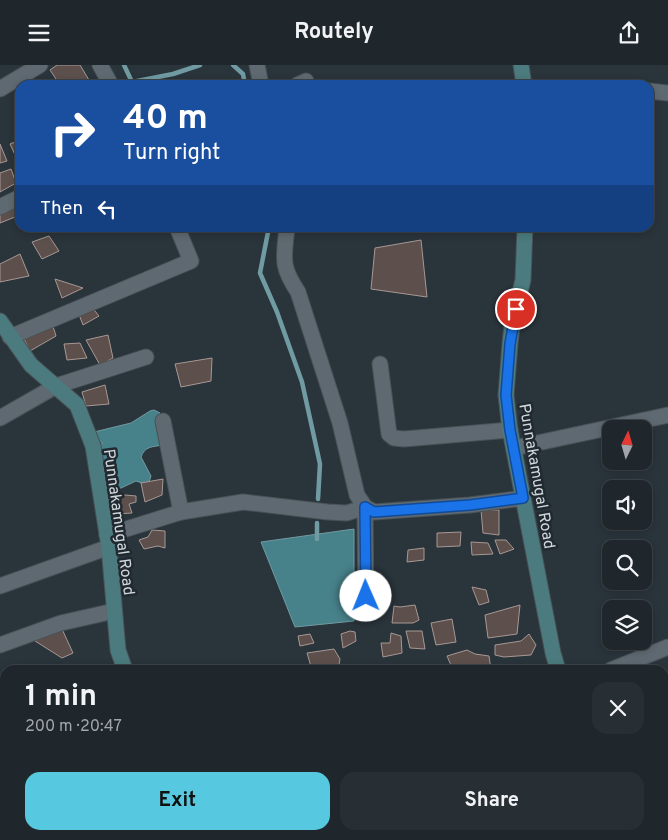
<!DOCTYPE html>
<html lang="en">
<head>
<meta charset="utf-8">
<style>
  :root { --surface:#20272c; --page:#282f34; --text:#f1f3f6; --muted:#a2a5a9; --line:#3d4448; --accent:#56c9e0 }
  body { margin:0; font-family:Overpass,sans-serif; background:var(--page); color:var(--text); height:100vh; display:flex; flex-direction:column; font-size:19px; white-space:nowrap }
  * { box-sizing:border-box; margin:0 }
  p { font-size:16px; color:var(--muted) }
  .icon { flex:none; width:28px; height:28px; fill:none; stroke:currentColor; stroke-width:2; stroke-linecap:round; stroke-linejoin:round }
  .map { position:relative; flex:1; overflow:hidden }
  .drawer { position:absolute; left:0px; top:600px; width:669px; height:175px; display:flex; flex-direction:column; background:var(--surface); border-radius:15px 15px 0 0; box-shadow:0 2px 8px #0003,0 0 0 1px var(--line) }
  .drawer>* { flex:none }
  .guide { position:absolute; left:15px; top:15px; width:639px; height:152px; border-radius:15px; box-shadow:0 2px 8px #0003,0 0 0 1px var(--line); background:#1a4fa0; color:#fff; overflow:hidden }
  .needle { width:32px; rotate:5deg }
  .tools { position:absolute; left:602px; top:355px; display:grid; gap:10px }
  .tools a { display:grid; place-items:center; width:50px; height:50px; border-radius:10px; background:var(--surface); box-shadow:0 2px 8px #0003,0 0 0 1px var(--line); font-size:25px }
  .pin { position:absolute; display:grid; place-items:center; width:42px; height:42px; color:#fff; margin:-21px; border:2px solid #fff; border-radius:50%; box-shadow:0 1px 5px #0007 }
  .me { position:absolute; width:55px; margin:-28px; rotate:359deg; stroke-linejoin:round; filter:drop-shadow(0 0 4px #0008) }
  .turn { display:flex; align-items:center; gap:18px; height:105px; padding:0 25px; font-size:22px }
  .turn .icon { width:65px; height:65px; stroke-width:2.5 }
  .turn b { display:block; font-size:35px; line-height:42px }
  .then { display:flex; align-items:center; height:48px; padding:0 25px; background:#0003; gap:10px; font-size:19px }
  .round { display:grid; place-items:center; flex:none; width:52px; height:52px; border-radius:15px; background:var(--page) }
  .overview { display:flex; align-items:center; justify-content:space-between; height:85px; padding:0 25px }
  h1 { font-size:30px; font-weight:700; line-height:38px }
  .action { display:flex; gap:10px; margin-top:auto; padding:10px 25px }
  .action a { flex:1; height:58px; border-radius:15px; background:var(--accent); color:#111; font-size:20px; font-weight:700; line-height:58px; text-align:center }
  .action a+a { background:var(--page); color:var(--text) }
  header { display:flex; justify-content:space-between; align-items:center; height:65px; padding:0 25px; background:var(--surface); font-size:22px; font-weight:700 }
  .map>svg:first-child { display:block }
  .water { fill:#47818a; stroke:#709ba3 }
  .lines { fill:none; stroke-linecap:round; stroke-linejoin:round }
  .stream { stroke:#709ba3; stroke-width:4.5 }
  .building { fill:#5d504c; stroke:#a79894 }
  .street-casing { stroke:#485156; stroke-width:17 }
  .secondary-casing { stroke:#485156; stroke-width:17 }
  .street { stroke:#5e6971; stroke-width:15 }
  .secondary { stroke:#4b7b7e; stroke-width:15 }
  .route-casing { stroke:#114b97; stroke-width:12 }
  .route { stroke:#1a73e8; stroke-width:9 }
  .labels { text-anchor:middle; stroke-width:5; stroke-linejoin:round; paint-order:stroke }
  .street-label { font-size:16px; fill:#d1d8dc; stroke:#212a31 }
</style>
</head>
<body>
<header><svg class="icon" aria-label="menu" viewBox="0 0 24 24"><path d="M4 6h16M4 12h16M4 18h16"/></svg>Routely<svg class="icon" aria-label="share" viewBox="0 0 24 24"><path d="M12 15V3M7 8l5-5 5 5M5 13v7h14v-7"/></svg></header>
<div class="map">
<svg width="668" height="775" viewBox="0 0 668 775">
  <rect width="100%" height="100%" fill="#2a343b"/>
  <g class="water">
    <path d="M154,345L160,348L156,353L163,380C152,382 145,381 141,392L151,411L149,417L142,418L136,416L121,423L112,424L100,405L96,382L103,378L95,373L94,367L131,358L150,346Z"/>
    <polygon points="354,464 354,556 295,562 261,477"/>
  </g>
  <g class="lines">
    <g class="stream">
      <polyline points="124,0 132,17 173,9 200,0"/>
      <polyline points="233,0 243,9 245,20"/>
      <polyline points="269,162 260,208 277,247 302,317 320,399 318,434"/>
      <polyline points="317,474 317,458"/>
    </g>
  </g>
  <g class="building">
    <polygon points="57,0 80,0 89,15 80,20 60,20 50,5"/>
    <polygon points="20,75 20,90 16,92 10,79"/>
    <polygon points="0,79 7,96 0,98"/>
    <polygon points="11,104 16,118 0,127 0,108"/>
    <polygon points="20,137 20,150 0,158 0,146"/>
    <polygon points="49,171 59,186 42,194 32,177"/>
    <polygon points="421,175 427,232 371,224 375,183"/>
    <polygon points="20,189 29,211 0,217 0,199"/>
    <polygon points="55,214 83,223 62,233"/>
    <polygon points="91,241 99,251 83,260 78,247"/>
    <polygon points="52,258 56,271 30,286 23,272"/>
    <polygon points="108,270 113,293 100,300 86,275"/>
    <polygon points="80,278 87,293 67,295 64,279"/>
    <polygon points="212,293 211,316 181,322 175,299"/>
    <polygon points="105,320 109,339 86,341 82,327"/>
    <polygon points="163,414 162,430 145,437 141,418"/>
    <polygon points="125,430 136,431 136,437 129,439 132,448 115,449 113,436"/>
    <polygon points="481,445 499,445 499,470 483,468"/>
    <polygon points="152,465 165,466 165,483 158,481 144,484 139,475 148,472"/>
    <polygon points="461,467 460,481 437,482 437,468"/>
    <polygon points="495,475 506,475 514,484 500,489"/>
    <polygon points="471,477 488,478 493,489 472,490"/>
    <polygon points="424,483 424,495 407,497 408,485"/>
    <polygon points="472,522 486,525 489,537 479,540"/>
    <polygon points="415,540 419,555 413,558 392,558 394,541 400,542"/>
    <polygon points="520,540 517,569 488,573 485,550"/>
    <polygon points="452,554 456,577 436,580 431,558"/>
    <polygon points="62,564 73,588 62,593 35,576"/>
    <polygon points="350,566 355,567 356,576 343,583 341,569"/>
    <polygon points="406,566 422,566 425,584 410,583"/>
    <polygon points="391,568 401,571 402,588 383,592 381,578 390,578"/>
    <polygon points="310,569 314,578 300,581 298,571"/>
    <polygon points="529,569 536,580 531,590 504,592 495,590 495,580 521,576"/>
    <polygon points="334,584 340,594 339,600 330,605 312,605 307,588"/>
    <polygon points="467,585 475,589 489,591 491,605 472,605 471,601 463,601 453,605 447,591"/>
    <polygon points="521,770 535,770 537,775 522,775"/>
    <polygon points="562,770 585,770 585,775 563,775"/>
  </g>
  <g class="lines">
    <defs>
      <g id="street">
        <polyline points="100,0 111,20"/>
        <polyline points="257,0 261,20"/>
        <polyline points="297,20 306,16"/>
        <polyline points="0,24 40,0"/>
        <polyline points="649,26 668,28"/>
        <polyline points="0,142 20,132"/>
        <path d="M287,162C284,193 280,200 298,227L340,358L357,430L365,442L374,447L470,440L523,433"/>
        <polyline points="10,272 191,196 177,162"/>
        <polyline points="380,299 389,369 394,373 404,374 510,365"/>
        <polyline points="0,353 56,321 146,292"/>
        <polyline points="163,356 181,447"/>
        <polyline points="514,383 668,350"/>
        <polyline points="107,470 181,447 243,437 328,447 347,448 365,442 366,549"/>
        <polyline points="0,521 109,482"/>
        <polyline points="0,580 61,558 114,546"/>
        <polyline points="611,605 668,582"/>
        <polyline points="0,705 5,703"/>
        <polyline points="146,775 154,770"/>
        <polyline points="361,775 372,770"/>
        <polyline points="663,775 668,772"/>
      </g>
      <g id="secondary">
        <polyline points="521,0 524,20"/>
        <polyline points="525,162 523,215 512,260 510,279 506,330 510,365 553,588 558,605"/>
        <polyline points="0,256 31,300 77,340 93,381 109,482 118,585 125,605"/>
        <polyline points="182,770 184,775"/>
        <polyline points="637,770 639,775"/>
      </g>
    </defs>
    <use href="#street" class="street-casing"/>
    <use href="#secondary" class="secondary-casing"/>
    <use href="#street" class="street"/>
    <use href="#secondary" class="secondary"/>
  </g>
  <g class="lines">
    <defs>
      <polyline id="route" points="366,531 365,442 374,447 470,440 523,433 510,365 506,330 510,279 516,244"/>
    </defs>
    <use href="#route" class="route-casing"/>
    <use href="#route" class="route"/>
  </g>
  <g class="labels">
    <g class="street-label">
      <text transform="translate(538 411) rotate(80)" y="6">Punnakamugal Road</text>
      <text transform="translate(120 457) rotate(82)" y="6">Punnakamugal Road</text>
    </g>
  </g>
</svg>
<div class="tools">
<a><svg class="needle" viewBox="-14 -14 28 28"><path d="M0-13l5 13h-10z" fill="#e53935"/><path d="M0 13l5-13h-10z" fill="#a2a5a9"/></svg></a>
<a><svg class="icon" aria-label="sound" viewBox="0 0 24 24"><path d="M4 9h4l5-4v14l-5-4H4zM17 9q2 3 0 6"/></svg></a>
<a><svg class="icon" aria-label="search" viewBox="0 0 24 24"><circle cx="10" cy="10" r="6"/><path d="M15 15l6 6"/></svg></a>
<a><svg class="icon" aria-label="layers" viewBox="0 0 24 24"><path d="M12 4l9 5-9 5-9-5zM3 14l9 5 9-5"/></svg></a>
</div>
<div class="pin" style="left:516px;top:244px;background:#d93025"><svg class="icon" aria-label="arrive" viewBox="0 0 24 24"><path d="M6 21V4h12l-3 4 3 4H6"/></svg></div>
<svg class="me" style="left:366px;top:531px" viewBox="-20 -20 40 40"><circle r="19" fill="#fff"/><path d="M0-13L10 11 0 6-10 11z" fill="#1a73e8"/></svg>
<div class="guide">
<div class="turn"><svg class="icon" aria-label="right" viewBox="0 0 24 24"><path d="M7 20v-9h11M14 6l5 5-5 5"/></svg><div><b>40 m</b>Turn right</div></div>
<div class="then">Then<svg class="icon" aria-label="left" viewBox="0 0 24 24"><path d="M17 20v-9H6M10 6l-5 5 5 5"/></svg></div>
</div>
<section class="drawer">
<div class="overview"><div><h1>1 min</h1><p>200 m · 20:47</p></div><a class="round"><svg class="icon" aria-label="close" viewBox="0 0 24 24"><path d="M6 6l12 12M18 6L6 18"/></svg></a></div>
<div class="action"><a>Exit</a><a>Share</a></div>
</section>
</div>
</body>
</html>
